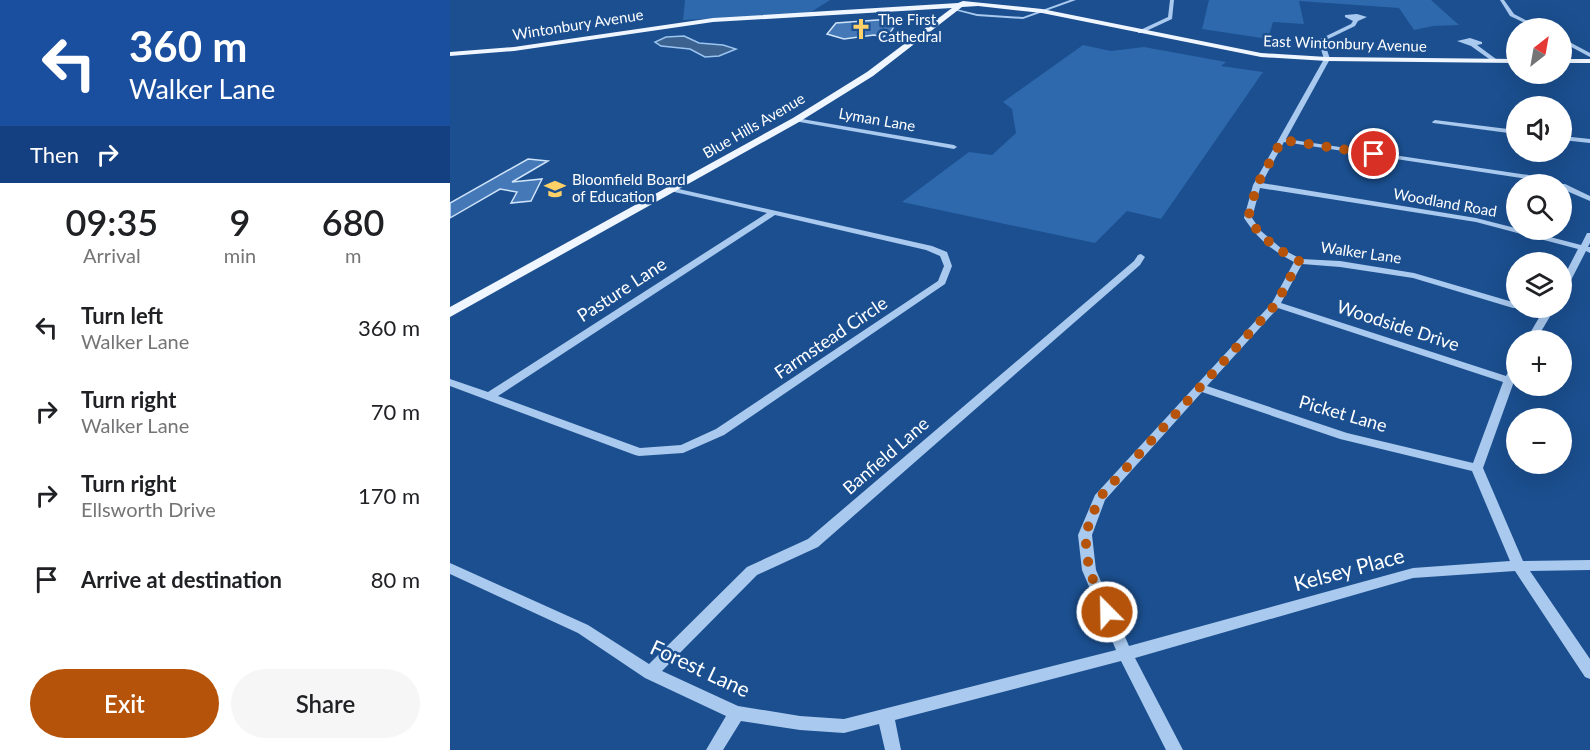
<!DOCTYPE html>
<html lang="en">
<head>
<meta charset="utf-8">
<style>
  :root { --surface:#fff; --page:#f6f6f6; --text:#202124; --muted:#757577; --accent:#b45309 }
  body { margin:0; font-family:Lato,sans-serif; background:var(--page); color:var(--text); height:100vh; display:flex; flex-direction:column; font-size:22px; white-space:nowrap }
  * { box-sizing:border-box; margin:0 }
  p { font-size:20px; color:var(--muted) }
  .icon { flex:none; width:33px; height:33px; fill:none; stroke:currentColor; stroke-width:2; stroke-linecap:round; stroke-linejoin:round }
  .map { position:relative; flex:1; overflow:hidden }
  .side { display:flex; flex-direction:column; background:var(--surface); width:450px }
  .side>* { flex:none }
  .hud { background:#1a4fa0; color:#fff; overflow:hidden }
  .needle { width:39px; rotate:31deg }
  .tools { position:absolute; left:1056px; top:18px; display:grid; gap:12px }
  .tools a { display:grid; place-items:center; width:66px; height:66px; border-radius:50%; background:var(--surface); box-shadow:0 6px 24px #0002; font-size:30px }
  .pin { position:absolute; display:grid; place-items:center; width:51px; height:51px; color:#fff; margin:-26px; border:3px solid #fff; border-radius:50%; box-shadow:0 2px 6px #0007 }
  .me { position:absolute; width:66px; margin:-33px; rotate:337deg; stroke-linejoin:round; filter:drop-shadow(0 0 4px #0008) }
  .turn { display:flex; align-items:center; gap:21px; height:126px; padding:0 30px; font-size:27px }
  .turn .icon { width:78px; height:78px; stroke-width:2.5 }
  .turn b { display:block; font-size:42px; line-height:51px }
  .then { display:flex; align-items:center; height:57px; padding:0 30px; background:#0003; gap:12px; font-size:22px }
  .eta { display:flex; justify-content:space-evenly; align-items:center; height:102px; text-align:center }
  .eta b { font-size:36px; font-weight:600; line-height:42px }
  .primary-button { display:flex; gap:12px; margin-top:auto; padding:12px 30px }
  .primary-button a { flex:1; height:69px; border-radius:36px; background:var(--accent); color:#fff; font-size:24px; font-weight:600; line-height:69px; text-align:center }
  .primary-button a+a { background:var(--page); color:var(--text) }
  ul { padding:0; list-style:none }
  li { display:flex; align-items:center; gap:18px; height:84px; padding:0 30px }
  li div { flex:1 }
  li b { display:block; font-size:22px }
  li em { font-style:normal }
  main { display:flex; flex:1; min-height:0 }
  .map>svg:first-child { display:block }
  .green { fill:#2e69ad }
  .water { fill:#3c6290; stroke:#9cc4f0; stroke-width:1.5 }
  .building { fill:#4478b7; stroke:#cfe3fa; stroke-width:1.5 }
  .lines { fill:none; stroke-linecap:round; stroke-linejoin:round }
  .minor { fill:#a9c9ee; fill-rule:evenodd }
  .major { fill:#f0f6ff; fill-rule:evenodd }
  .route { stroke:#b45309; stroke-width:10; stroke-dasharray:0 18 }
  .labels { text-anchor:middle; stroke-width:5; stroke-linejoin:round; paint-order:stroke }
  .far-poi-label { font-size:15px; fill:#fff; stroke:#1b4f8f; text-anchor:start }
  .far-street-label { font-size:15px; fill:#fff; stroke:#1b4f8f }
  .street-label { font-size:18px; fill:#fff; stroke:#1b4f8f }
  .near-street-label { font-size:21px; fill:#fff; stroke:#1b4f8f }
</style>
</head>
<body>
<main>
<section class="side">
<div class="hud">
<div class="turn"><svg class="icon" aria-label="left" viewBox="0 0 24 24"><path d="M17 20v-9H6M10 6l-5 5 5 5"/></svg><div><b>360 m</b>Walker Lane</div></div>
<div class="then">Then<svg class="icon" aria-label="right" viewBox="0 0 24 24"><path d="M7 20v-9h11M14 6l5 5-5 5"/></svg></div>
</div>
<div class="eta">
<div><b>09:35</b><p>Arrival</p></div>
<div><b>9</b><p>min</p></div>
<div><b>680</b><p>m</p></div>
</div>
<ul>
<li><svg class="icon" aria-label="left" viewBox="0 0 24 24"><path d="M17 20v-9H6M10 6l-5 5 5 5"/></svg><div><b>Turn left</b><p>Walker Lane</p></div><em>360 m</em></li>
<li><svg class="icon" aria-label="right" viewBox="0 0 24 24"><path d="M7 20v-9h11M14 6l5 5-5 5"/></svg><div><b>Turn right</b><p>Walker Lane</p></div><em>70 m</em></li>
<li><svg class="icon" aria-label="right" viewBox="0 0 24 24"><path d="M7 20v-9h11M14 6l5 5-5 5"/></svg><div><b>Turn right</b><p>Ellsworth Drive</p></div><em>170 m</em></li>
<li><svg class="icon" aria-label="arrive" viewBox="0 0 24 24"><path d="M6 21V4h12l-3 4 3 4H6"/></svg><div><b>Arrive at destination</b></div><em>80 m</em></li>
</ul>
<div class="primary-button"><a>Exit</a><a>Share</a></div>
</section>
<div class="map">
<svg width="1140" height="750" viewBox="0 0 1140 750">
  <rect width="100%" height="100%" fill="#1b4f8f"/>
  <g class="green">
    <polygon points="235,0 380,0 358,14 233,20"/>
    <polygon points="759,0 981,0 1009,25 983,26 964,30 949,8 849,1 854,24 823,22 818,39 752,29"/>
    <polygon points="633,45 661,51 694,47 776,62 771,66 813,72 711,219 677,211 645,243 452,202 519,152 542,155 566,133 562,109 553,102"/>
  </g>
  <polygon class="water" points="234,36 249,43 273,45 286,49 269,56 255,57 240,49 211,46 205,42 216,37"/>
  <g class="building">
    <polygon points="427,20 437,20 445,25 440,33 433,37 424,35 394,39 377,34 386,23"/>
    <polygon points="78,159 98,161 62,182 92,179 81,201 61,203 67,192 50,189 0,218 0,203"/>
  </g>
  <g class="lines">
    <g class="minor">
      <polygon points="620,0 626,0 573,19 527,16 504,10 506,9 527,14 573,17"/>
      <polygon points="720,0 724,0 722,19 692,33 688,33 688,31 718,17"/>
      <polygon points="1050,0 1054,0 1064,14 1091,28 1086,28 1060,16"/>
      <path d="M907,14L917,17L908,21L905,26L874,41L880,59L836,139L1085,176L1109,182V184H1115L1140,196V201L1112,189V184H1100L1084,180L834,142L812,183L1026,218L1131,245L1137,233H1140V243L1138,247H1140V253L1136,251L1117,288L1112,291V280L1128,249L1026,222L810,188L802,218L811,231L832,249L851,259L890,261L964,273L1066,303V308H1081L1093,311L1096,308H1105L1086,340H1076L1090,316L1068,308H1063L963,278L890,267L852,264L831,303L1056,376L1062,364L1066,363V376L1033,468L1073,561L1140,560V570L1080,571L1140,659V679L1135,677L1065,571L963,578L685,658L733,750H716L671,661L445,720L451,750H435L429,724L394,733L350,730L291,721L273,750H256L276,716L195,678L128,633L0,574V563L138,625L199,664L297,567L358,539L684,261L688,255L691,254L695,257L690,265L368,547L307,575L212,671L288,706L350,716L394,719L666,650L632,570L628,535L645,495L822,303L844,262C821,250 808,239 794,218L803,185L874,59L868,40L901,24L903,21L895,17V15ZM828,308L1053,382L1023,463L897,433L757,386ZM752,392L890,439L1022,471L1060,561L963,568L679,646L646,570L642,535L655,500Z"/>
      <polygon points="1020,38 1032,42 1032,44 1027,45 1046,59 1046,61 1042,61 1021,46 1007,41"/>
      <polygon points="1112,38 1140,53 1140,57 1112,42"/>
      <polygon points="346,118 504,145 507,147 504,149 344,121 344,119"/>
      <polygon points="985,120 1066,130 1066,134 983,123 982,122"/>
      <polygon points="1112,136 1140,139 1140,143 1112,140"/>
      <path d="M220,187L482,246L497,252L502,266L495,284L274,435L233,453L189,456L185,455L0,386V379L38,392L317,213L220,191ZM325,215L476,250L490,256L494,266L488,281L266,429L231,445L190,448L48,396Z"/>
    </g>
    <g class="major">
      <polygon points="513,1 592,9 811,53 877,57 1066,59 1066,63 877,61 811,57 592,13 528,6 512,7 423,76 349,122 0,317 0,307 343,118 417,72 502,8 263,22 64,51 0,56 0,52 64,47 263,18 508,3"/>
      <rect x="1112" y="59" width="28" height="4"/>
    </g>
  </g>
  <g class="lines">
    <path class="route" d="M657,612L639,570L635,535L649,498L826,304L849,261C827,250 812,238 798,218L807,185L832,140L924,154"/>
  </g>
  <defs>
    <symbol id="church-bare" viewBox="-9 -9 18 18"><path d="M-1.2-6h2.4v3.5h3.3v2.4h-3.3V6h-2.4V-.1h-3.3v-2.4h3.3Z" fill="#ffd166" stroke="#1b4f8f" stroke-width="2.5" paint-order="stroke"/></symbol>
    <symbol id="school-bare" viewBox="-9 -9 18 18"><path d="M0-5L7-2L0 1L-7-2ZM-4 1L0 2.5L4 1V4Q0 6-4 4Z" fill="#ffd166" stroke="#1b4f8f" stroke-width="2.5" paint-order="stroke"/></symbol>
  </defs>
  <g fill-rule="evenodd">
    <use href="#church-bare" x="396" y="14" width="30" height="30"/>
    <use href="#school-bare" x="90" y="174" width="30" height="30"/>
  </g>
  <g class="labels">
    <g class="far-poi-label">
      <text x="428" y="25">The First<tspan x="428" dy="17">Cathedral</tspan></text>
      <text x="122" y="185">Bloomfield Board<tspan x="122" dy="17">of Education</tspan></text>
    </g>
    <g class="far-street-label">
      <text transform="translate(128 25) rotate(-9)" y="5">Wintonbury Avenue</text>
      <text transform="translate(895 44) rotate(2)" y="5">East Wintonbury Avenue</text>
      <text transform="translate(427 120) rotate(10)" y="5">Lyman Lane</text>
      <text transform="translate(304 126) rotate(-30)" y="5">Blue Hills Avenue</text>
      <text transform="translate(995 203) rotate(10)" y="5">Woodland Road</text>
      <text transform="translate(911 253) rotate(8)" y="5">Walker Lane</text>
    </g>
    <g class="street-label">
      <text transform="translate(172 290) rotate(-33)" y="6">Pasture Lane</text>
      <text transform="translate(948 326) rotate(18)" y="6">Woodside Drive</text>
      <text transform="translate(381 338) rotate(-34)" y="6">Farmstead Circle</text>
      <text transform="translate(893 414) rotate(16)" y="6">Picket Lane</text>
      <text transform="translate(436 456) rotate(-41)" y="6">Banfield Lane</text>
    </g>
    <g class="near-street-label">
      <text transform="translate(899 570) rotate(-15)" y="7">Kelsey Place</text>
      <text transform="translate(250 669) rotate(25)" y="7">Forest Lane</text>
    </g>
  </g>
</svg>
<div class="tools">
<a><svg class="needle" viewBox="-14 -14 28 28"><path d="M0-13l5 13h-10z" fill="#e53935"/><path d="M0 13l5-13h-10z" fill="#757577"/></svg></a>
<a><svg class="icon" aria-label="sound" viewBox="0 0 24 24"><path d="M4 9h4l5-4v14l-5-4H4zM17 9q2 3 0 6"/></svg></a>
<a><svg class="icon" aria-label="search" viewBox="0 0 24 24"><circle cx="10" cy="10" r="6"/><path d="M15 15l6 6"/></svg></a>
<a><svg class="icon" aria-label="layers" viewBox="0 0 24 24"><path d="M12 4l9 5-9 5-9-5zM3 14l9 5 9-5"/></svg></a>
<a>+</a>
<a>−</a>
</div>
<div class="pin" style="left:924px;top:154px;background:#d93025"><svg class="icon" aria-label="arrive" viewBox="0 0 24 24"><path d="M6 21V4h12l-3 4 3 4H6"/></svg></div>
<svg class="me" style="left:657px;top:612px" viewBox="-20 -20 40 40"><circle r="17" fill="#b45309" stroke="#fff" stroke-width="3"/><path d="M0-11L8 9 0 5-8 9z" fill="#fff"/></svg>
</div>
</main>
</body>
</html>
